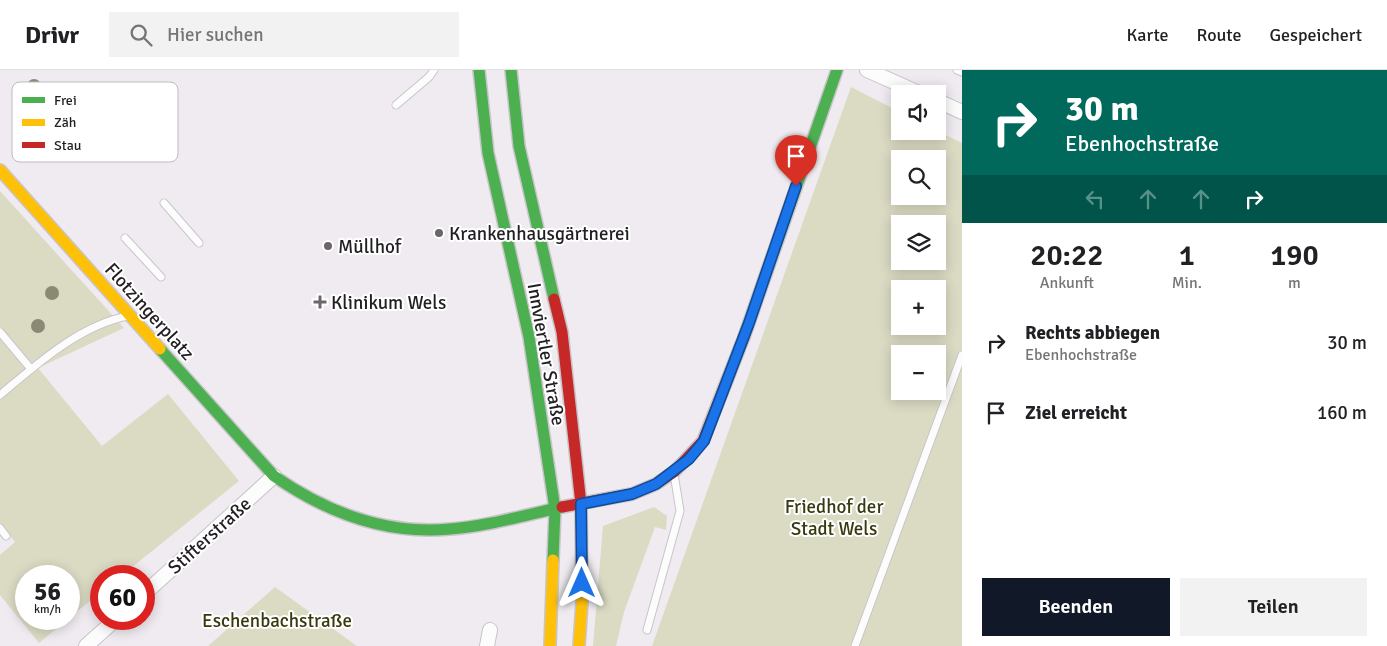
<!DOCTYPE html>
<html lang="de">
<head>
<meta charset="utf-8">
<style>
  :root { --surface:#fff; --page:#f2f2f2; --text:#202124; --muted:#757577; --line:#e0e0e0; --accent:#111827 }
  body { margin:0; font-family:Signika,sans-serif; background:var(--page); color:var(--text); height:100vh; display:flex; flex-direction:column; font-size:19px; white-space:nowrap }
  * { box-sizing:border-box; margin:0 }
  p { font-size:16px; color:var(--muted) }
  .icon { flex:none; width:28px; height:28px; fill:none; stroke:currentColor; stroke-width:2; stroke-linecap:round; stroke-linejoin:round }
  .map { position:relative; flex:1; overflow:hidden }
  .drawer { display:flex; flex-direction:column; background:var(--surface); width:425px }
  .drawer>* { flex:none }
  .banner { background:#00695c; color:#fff; overflow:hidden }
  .fabs { position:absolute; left:891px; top:15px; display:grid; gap:10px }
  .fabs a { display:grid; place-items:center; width:55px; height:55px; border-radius:0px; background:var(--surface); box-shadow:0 2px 12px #0003; font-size:25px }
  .speed { position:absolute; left:15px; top:495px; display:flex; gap:10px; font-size:25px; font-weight:700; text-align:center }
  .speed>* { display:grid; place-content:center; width:65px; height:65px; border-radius:50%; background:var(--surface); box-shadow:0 2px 12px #0003; line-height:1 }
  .speed small { font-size:12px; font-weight:400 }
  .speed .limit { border:8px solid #d22; background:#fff; color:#111 }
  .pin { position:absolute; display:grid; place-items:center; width:42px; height:42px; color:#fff; margin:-51px -21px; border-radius:50% 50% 50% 0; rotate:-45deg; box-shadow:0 0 5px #0007 }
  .pin .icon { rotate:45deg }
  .me { position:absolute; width:55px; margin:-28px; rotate:0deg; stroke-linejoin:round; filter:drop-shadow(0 0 4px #0008) }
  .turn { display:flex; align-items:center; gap:18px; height:105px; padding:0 20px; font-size:22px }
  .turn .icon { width:65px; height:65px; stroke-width:2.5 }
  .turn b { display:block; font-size:35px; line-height:42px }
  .lanes { display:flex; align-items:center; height:48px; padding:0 20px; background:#0003; justify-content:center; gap:25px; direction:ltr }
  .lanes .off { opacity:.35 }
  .eta { display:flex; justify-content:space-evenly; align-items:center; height:85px; text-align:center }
  .eta b { font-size:30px; font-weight:600; line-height:35px }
  .primary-button { display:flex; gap:10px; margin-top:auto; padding:10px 20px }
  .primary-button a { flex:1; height:58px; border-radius:0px; background:var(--accent); color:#fff; font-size:20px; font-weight:600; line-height:58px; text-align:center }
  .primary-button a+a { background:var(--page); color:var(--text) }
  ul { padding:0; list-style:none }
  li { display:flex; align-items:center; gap:15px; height:70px; padding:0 20px }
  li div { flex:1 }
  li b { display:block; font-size:19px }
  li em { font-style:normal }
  header { display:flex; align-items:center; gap:30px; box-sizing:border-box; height:70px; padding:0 25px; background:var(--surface); border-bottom:1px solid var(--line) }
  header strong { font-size:24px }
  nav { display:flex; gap:28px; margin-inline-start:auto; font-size:18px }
  .search { width:350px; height:45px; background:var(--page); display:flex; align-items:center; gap:12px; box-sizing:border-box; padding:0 18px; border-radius:0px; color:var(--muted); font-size:19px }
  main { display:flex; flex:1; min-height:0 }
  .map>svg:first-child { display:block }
  .green { fill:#dbdbc4; fill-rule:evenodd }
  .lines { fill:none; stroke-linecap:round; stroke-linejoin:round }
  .lane-casing { stroke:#c8c5ca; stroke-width:9 }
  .street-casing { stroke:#c8c5ca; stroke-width:16 }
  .fast-casing { stroke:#c8c5ca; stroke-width:14 }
  .slow-casing { stroke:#c8c5ca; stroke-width:14 }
  .jam-casing { stroke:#c8c5ca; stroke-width:14 }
  .lane { stroke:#fdfcfd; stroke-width:7 }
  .street { stroke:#fdfcfd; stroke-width:14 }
  .fast { stroke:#4caf50; stroke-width:11 }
  .slow { stroke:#ffc107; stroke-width:11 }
  .jam { stroke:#c62828; stroke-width:11 }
  .tree { fill:#8a8974 }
  .route-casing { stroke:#114b97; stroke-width:12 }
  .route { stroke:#1a73e8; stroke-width:9 }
  .poi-dot { fill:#6a666a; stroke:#fff; stroke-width:2 }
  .labels { text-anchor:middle; stroke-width:4; stroke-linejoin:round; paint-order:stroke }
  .poi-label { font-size:19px; fill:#221f22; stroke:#fff; text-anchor:start }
  .street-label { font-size:19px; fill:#221f22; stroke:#fff }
  .park-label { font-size:19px; fill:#38390e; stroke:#fff }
  .key { fill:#fff; stroke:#bdbcbd; stroke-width:1 }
  .key-label { font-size:14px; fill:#221f22 }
</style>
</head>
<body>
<header>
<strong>Drivr</strong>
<div class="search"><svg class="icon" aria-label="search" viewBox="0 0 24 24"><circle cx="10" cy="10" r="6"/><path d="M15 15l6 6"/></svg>Hier suchen</div>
<nav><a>Karte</a><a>Route</a><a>Gespeichert</a></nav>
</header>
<main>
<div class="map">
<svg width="962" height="576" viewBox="0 0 962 576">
  <rect width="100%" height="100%" fill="#efebf0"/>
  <g class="green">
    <path d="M851,17L900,42V61H938L962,73V576H652ZM900,89H938V126H900ZM900,154H938V191H900ZM900,219H938V256H900ZM900,284H938V321H900Z"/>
    <polygon points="0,121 124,258 38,298 102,376 168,324 239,411 121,506 101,506 101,522 69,548 69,506 26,506 26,549 68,549 39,573 0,525 0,485 15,472 0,453"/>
    <polygon points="654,437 667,446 666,460 655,457 624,542 616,576 593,576 603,456"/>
    <polygon points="275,517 357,576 208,576"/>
  </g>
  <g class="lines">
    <defs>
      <g id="lane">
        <polyline points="957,0 962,2"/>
        <polyline points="396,35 429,7 434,0"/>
        <polyline points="164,133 199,173"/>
        <polyline points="125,168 161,207"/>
        <polyline points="0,262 31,299"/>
        <path d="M0,325C37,294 80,255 128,246"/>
        <polyline points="0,458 6,466"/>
        <polyline points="647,560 680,441 674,404"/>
        <polyline points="855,576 962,285"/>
      </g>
      <g id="street">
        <polyline points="867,0 921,24"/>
        <polyline points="938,31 962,42"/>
        <polyline points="144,524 274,406"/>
        <polyline points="86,576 116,549"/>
        <polyline points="487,576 490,560"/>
      </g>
      <g id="fast">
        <polyline points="479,0 488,83 529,267 555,439 553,490"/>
        <polyline points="511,0 519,76 554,229"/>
        <polyline points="744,267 837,0"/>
        <path d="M160,279L274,406C326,442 386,465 450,459C488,456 525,445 562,437"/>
      </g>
      <g id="slow">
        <polyline points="0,100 160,279"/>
        <polyline points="550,576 553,490"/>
        <polyline points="579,576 582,532 581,434"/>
      </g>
      <g id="jam">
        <polyline points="554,229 562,262 581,434"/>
        <polyline points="562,437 632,424 656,414 674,402 703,371 744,267"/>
      </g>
    </defs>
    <use href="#lane" class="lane-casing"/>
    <use href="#street" class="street-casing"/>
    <use href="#fast" class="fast-casing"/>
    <use href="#slow" class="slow-casing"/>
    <use href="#jam" class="jam-casing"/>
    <use href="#lane" class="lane"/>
    <use href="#street" class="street"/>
    <use href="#fast" class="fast"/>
    <use href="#slow" class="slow"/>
    <use href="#jam" class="jam"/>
  </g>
  <g class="tree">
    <circle cx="34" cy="16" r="7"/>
    <circle cx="52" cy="223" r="7"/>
    <circle cx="38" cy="256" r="7"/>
  </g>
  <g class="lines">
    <defs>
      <polyline id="route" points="582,513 581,434 632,424 656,414 689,389 704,371 749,253 796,116"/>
    </defs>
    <use href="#route" class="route-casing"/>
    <use href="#route" class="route"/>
  </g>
  <g class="poi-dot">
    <circle cx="439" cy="163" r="5"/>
    <circle cx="328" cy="176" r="5"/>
    <path d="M317.5 224.5h5v5h5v5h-5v5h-5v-5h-5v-5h5z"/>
  </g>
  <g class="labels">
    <g class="poi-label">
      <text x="449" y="170">Krankenhausgärtnerei</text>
      <text x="338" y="183">Müllhof</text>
      <text x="331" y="239">Klinikum Wels</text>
    </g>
    <g class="street-label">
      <text transform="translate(150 241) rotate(48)" y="7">Flotzingerplatz</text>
      <text transform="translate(547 284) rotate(80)" y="7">Innviertler Straße</text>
      <text transform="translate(209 465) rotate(-42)" y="7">Stifterstraße</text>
    </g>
    <g class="park-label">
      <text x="834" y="443">Friedhof der<tspan x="834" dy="22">Stadt Wels</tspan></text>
      <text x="277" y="557">Eschenbachstraße</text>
    </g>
  </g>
  <rect x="12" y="12" width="166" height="80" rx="8" class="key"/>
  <rect x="22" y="27" width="23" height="6" fill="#4caf50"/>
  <rect x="22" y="49" width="23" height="7" fill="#ffc107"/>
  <rect x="22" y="72" width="23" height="6" fill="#c62828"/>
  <g class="key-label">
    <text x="54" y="35">Frei</text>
    <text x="54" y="57">Zäh</text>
    <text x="54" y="80">Stau</text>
  </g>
</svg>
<div class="fabs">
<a><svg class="icon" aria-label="sound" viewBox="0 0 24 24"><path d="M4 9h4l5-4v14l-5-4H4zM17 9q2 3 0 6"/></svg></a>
<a><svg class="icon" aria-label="search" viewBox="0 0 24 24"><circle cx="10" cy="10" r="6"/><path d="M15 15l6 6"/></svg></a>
<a><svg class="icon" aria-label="layers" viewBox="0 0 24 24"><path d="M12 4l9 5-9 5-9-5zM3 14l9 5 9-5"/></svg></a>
<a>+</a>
<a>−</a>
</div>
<div class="speed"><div>56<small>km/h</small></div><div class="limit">60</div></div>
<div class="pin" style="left:796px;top:116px;background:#d93025"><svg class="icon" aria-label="arrive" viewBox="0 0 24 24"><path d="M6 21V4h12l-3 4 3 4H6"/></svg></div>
<svg class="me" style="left:582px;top:513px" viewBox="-20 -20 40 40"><path d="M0-17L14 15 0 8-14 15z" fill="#1a73e8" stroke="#fff" stroke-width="4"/></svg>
</div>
<section class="drawer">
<div class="banner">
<div class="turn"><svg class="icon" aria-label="right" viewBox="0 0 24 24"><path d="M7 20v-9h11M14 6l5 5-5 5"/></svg><div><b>30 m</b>Ebenhochstraße</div></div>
<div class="lanes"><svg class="icon off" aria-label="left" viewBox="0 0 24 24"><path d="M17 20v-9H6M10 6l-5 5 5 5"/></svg><svg class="icon off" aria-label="ahead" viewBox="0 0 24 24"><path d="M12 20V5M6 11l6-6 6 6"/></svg><svg class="icon off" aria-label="ahead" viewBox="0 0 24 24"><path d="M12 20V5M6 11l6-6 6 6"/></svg><svg class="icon" aria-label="right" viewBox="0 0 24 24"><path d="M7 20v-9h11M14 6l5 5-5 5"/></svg></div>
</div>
<div class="eta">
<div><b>20:22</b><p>Ankunft</p></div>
<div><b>1</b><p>Min.</p></div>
<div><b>190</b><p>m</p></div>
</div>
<ul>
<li><svg class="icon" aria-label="right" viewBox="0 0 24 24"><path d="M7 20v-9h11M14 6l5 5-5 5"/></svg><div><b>Rechts abbiegen</b><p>Ebenhochstraße</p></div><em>30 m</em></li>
<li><svg class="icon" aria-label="arrive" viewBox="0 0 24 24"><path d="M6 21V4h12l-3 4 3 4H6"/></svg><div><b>Ziel erreicht</b></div><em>160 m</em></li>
</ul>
<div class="primary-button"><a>Beenden</a><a>Teilen</a></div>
</section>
</main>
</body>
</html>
